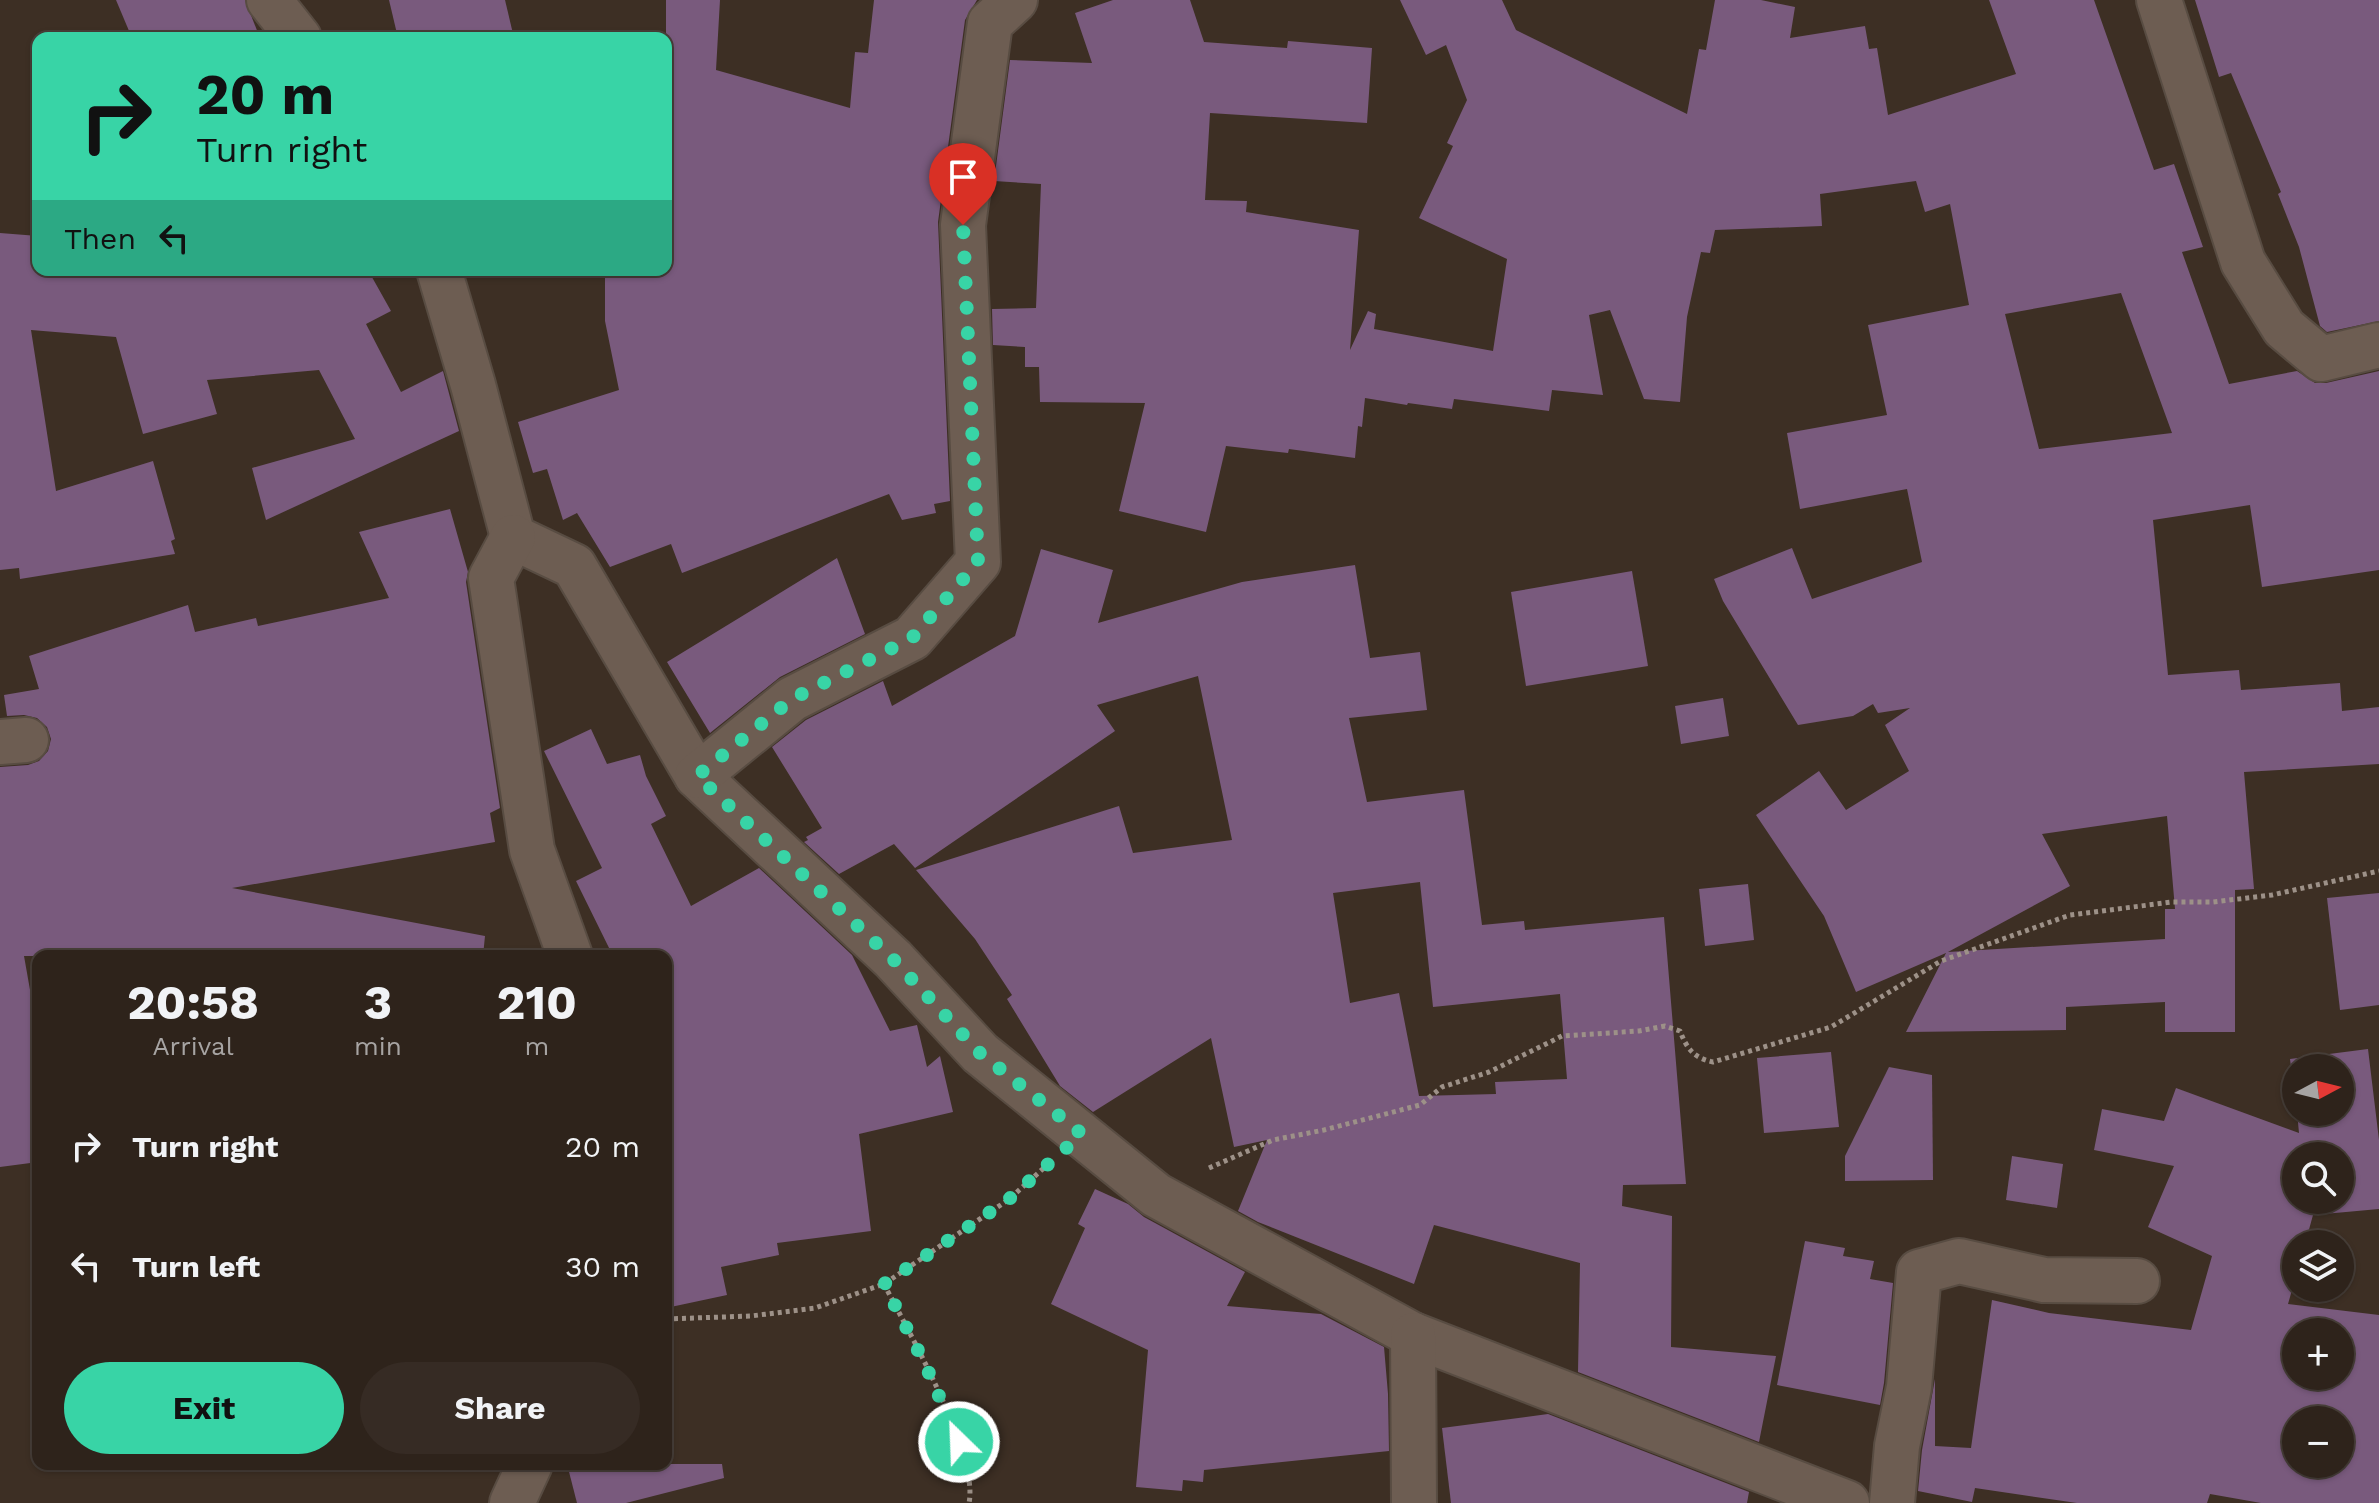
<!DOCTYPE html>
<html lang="en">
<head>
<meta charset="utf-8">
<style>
  :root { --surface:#2e231b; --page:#362b24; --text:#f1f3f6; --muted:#a7a4a3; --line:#49403a; --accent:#38d4a6 }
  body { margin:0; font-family:"Work Sans",sans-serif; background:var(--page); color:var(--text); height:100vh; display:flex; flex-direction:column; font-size:30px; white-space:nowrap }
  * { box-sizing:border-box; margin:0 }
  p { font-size:26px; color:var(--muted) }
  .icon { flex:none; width:44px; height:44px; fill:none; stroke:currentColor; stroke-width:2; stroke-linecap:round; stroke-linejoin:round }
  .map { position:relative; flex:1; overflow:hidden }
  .details { position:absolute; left:32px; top:950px; width:640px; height:520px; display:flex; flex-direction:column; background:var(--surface); border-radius:16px; box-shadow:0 2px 6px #0004,0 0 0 2px var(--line) }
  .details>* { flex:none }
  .hud { position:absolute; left:32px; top:32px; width:640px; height:244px; border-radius:16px; box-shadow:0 2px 6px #0004,0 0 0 2px var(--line); background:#38d4a6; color:#111; overflow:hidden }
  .needle { width:52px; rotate:83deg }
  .tools { position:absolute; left:2282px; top:1054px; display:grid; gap:16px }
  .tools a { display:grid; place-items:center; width:72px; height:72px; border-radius:50%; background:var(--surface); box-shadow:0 2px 6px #0004,0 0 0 2px var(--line); font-size:40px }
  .pin { position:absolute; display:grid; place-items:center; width:68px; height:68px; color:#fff; margin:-82px -34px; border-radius:50% 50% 50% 0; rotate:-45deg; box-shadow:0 0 8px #0007 }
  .pin .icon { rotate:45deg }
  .me { position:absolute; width:88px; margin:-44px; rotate:336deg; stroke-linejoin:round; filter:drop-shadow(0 0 6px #0008) }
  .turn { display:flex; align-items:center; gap:28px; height:168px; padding:0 32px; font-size:36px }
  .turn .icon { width:104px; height:104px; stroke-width:2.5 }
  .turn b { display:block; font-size:56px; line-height:68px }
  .then { display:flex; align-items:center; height:76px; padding:0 32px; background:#0003; gap:16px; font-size:30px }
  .eta { display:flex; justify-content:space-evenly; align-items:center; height:136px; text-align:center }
  .eta b { font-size:48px; font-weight:700; line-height:56px }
  .action { display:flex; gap:16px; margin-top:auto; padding:16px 32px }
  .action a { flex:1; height:92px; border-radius:48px; background:var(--accent); color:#111; font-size:32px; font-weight:700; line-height:92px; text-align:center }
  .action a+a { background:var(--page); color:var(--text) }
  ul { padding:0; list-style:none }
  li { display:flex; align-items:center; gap:24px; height:120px; padding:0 32px }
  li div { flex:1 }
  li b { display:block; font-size:30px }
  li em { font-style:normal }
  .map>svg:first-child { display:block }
  .building { fill:#795a7d; fill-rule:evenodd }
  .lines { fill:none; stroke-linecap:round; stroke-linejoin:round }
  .minor-casing { stroke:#584c42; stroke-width:48 }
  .path { stroke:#9d9188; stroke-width:5; stroke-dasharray:4 4; stroke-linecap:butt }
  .minor { stroke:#6d5d52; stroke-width:44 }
  .route { stroke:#38d4a6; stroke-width:14; stroke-dasharray:0 25.2 }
</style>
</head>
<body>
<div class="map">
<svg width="2379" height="1503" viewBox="0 0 2379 1503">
  <rect width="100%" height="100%" fill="#3d2f24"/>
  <g class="building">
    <polygon points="116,0 245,0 258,33 236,38 132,38"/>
    <polygon points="389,0 505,0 514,38 398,38"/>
    <polygon points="666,0 720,0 716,70 850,108 855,52 868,53 874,0 977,0 965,20 938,222 950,501 934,504 936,513 902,520 889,494 682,573 671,544 610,567 577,513 563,520 547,469 533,473 518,422 619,390 605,321 605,270 666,270"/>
    <path d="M1113,0H1190L1204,42L1287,48L1288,41L1372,48L1367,123L1210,113L1205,200L1247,201L1246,212L1359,230L1350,350L1368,311L1376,314L1374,329L1493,351L1507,259L1419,218L1453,146L1447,143L1467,100L1446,45L1426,55L1400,0H1502L1516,30L1687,114L1699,49L1706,50L1715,0H1761L1795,7L1790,38L1865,26L1869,49L1877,48L1888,115L2016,74L1989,0H2094L2154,170L2174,164L2203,247L2182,252L2229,384L2297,371L2315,383H2326L2379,371V570L2262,587L2250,505L2153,520L2168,675L2239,670L2241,690L2340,683L2342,711L2379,707V764L2244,772L2254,889L2235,890V1032H2165V1002L2066,1007V1030L1906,1032L1946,953L1856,992L1824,916L1756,815L1819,771L1846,810L1909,771L1885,725L1910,708L1878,713L1873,704L1853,716L1798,725L1723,601L1714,579L1792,548L1812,599L1922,562L1907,489L1800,509L1787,433L1887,415L1868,325L1969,305L1950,204L1925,212L1916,181L1820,194L1822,226L1715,230L1710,253L1701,252L1687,317L1680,402L1644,399L1610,310L1589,315L1603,395L1552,390L1549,411L1454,399L1452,409L1408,403L1407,405L1365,398L1362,427L1358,426L1355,458L1289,449L1288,453L1226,446L1206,532L1119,511L1145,403L1040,402L1039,367H1025V347L993,345L992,309L1036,308L1041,184L994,181L1010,60L1092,63L1075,13ZM2121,293L2172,433L2039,449L2005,314ZM2167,816L2175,909H2165V939L1948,952L2070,886L2042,834Z"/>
    <polygon points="2195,0 2379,0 2379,321 2327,332 2320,326 2299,247 2278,194 2281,192 2231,73 2219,77"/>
    <polygon points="0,233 38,236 38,270 368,270 391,311 366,324 401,392 443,371 459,431 266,520 252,468 355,439 319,370 207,380 217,414 143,434 116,337 31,330 56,491 153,461 175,539 171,541 175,554 20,579 19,568 0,570"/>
    <polygon points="450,509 468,572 466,582 500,808 490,813 495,842 232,888 485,936 483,956 250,956 220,949 124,953 124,956 24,956 38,1035 38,1162 0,1167 0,767 28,765 39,761 48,751 51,739 47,727 37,718 24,715 7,716 4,695 39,689 29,656 188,605 195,632 256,618 258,626 389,598 359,532"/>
    <path d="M1041,549L1113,570L1098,623L1242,582L1355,565L1370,658L1420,652L1427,710L1349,718L1367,802L1464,790L1482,925L1524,921L1525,930L1664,917L1686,1184L1623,1185L1622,1206L1672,1216L1671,1347L1776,1356L1759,1442L1578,1372L1580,1263L1434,1225L1414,1284L1258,1222L1238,1211L1267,1140L1234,1147L1211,1038L1093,1112L1060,1086L1007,999L1012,995L975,939L916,870L1119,806L1133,853L1232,840L1198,676L1097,705L1115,731L915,868L894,844L839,874L804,842L808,840L806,837L822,828L772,747L806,720L883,681L892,706L1015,636ZM1420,882L1433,1007L1560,994L1567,1079L1495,1082L1496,1094L1419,1096L1399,993L1350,1003L1333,893Z"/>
    <polygon points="837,558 865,634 780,677 710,733 667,662"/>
    <polygon points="1632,571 1648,666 1526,686 1511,592"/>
    <polygon points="1723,698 1729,736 1681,744 1675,706"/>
    <polygon points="591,729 607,764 640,755 646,776 666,816 651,824 691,906 759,868 852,955 890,1031 917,1025 927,1067 940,1056 953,1112 859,1134 871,1231 777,1243 779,1255 721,1267 727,1295 666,1308 666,956 613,956 576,881 602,868 544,751"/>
    <polygon points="1748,884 1754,940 1705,946 1699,889"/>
    <polygon points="2379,893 2379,1005 2340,1010 2327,898"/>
    <path d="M2368,1049L2379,1140V1209L2313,1215L2305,1244H2296V1276L2288,1304L2379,1315V1503H2261L2210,1494L2207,1503H2077L1975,1488L1972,1502L1918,1491L1922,1450L1935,1379V1446L1971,1448L1992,1300L2049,1313L2191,1330L2212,1256L2148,1227L2174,1166L2094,1150L2102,1109L2164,1121L2176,1088L2299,1133L2297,1112H2340V1068H2296V1107L2290,1059ZM2296,1156H2340V1200H2296ZM2296,1332H2340V1376H2296ZM2296,1420H2340V1464H2296Z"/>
    <polygon points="1831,1052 1839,1127 1764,1133 1757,1058"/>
    <polygon points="1889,1067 1932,1075 1933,1180 1845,1181 1845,1156"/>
    <polygon points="2012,1156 2063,1164 2057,1208 2006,1200"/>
    <polygon points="1095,1189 1128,1204 1144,1217 1245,1272 1227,1306 1321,1314 1384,1347 1388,1394 1389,1451 1204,1470 1203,1482 1183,1480 1182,1491 1136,1487 1148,1350 1051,1304 1085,1228 1078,1224"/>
    <polygon points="1805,1241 1845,1248 1843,1256 1874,1261 1870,1279 1893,1283 1884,1383 1880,1405 1777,1385"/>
    <polygon points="1548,1414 1749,1492 1747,1503 1451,1503 1442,1428"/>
    <polygon points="567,1464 722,1464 724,1478 626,1503 577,1503"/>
  </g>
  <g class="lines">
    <defs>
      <g id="minor">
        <polyline points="269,0 299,38"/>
        <polyline points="2159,0 2243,262 2284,328 2321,359 2379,345"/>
        <polyline points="439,270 473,385 513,537 574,566 697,776 893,959 980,1053 1156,1195 1413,1335 1847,1503"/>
        <polyline points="513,537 491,578 532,850 570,956"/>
        <polyline points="0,742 26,740"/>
        <polyline points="697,776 792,699 912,638 978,562 963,225 990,23 1015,0"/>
        <polyline points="1413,1335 1414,1503"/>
        <polyline points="512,1503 530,1464"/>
        <polyline points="1892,1503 1897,1446 1909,1387 1919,1272 1959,1261 2044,1280 2137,1281"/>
      </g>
    </defs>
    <use href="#minor" class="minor-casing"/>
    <g class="path">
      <path d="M1209,1168L1273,1140L1324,1130L1420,1105L1442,1087L1489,1072L1562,1036L1639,1031L1665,1026L1680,1031C1687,1049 1694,1058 1713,1062L1831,1027L1941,961L2070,915L2172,902H2213L2272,895L2379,871"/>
      <path d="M884,1284C908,1331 979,1454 969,1503"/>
      <polyline points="666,1319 751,1316 815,1308 884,1284 1008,1200 1045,1167"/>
    </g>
    <use href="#minor" class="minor"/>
  </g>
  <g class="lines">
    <polyline class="route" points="959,1442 925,1364 884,1284 1008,1200 1082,1134 980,1053 893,959 697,776 792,699 912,638 978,562 963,225"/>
  </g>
</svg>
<div class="tools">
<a><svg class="needle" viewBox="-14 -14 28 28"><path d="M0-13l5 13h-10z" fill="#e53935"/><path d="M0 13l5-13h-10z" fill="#a7a4a3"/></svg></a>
<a><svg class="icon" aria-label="search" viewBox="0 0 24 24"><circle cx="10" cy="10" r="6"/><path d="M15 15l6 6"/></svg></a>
<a><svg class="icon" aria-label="layers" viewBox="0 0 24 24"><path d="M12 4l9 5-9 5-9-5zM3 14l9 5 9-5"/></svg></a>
<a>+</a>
<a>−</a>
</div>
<div class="pin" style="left:963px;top:225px;background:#d93025"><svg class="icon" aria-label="arrive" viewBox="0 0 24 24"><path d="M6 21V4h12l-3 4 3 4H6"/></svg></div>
<svg class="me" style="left:959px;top:1442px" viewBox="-20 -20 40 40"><circle r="17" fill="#38d4a6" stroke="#fff" stroke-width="3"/><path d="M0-11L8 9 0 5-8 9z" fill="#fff"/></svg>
<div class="hud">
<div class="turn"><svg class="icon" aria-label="right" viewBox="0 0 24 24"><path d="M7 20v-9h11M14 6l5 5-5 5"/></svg><div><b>20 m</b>Turn right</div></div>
<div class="then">Then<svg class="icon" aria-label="left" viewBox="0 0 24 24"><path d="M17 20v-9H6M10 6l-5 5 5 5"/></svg></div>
</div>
<section class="details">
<div class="eta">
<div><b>20:58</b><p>Arrival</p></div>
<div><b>3</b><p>min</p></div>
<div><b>210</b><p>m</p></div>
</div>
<ul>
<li><svg class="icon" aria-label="right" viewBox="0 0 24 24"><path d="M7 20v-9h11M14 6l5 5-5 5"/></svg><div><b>Turn right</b></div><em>20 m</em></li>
<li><svg class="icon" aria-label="left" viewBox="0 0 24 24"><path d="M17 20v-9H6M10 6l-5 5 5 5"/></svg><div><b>Turn left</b></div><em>30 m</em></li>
</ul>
<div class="action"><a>Exit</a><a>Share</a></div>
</section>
</div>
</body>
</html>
